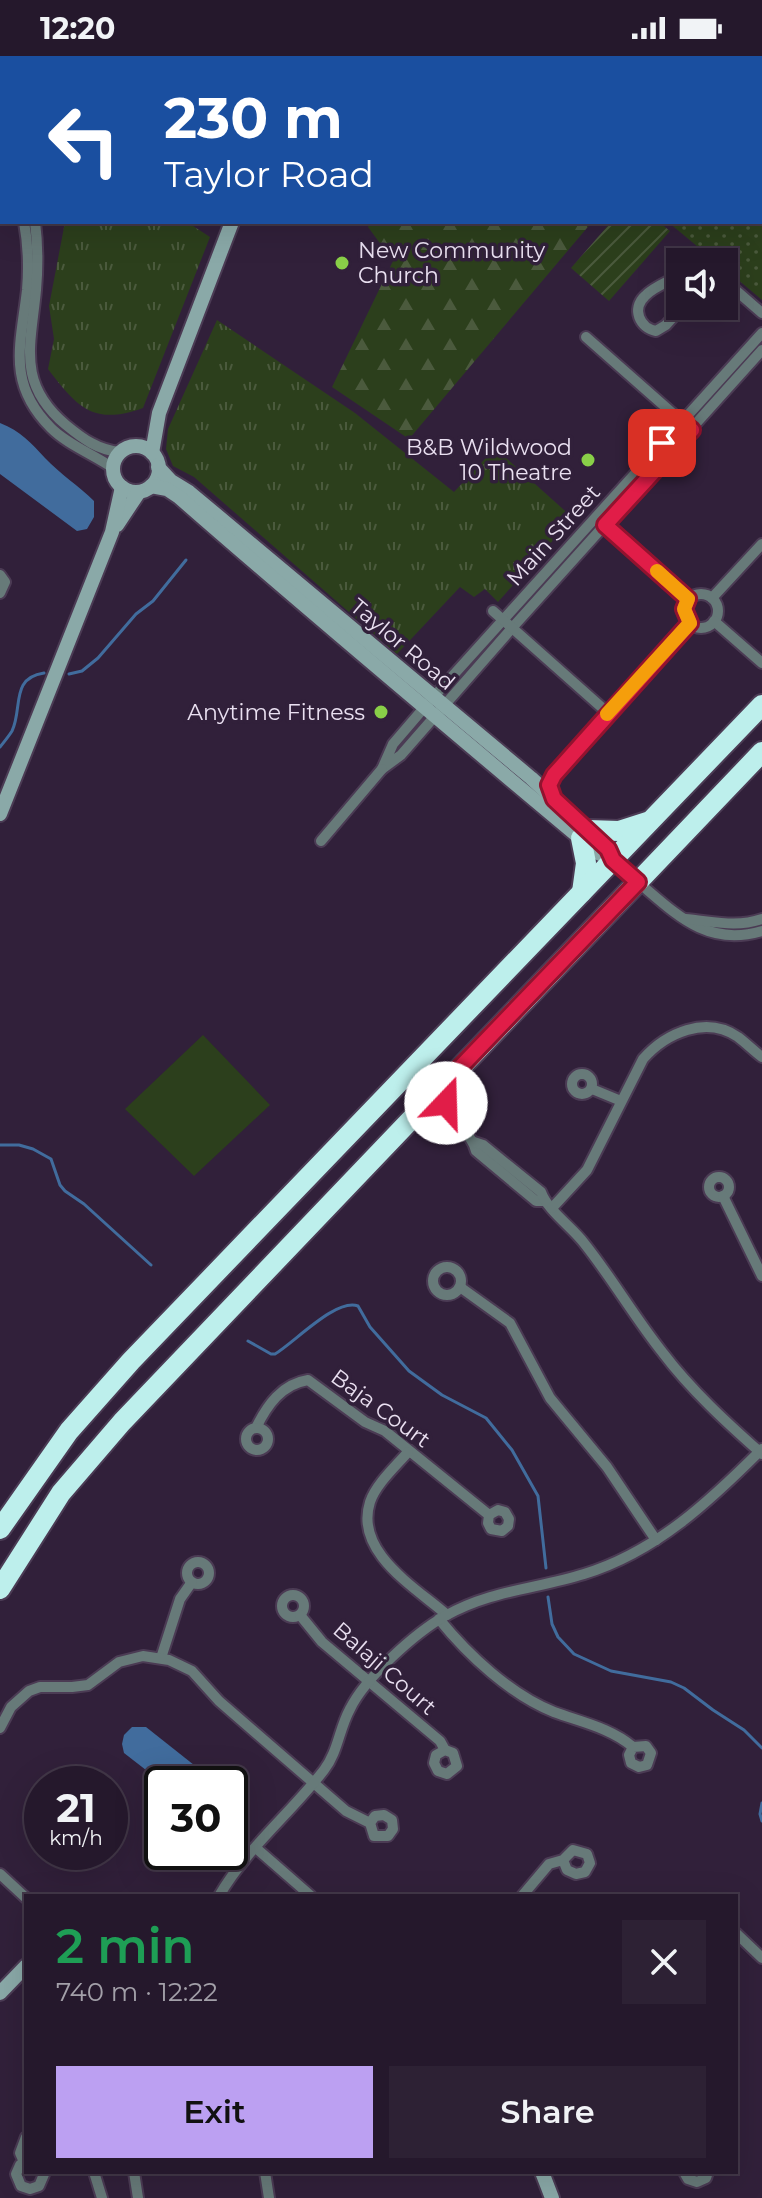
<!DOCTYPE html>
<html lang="en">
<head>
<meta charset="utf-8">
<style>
  :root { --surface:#25182c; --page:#2d2134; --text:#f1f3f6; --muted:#a3a0a9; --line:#423748; --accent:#bca0f2 }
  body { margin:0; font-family:Montserrat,sans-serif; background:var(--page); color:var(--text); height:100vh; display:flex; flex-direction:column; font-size:30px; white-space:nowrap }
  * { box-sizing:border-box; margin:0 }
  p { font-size:26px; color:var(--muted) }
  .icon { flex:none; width:44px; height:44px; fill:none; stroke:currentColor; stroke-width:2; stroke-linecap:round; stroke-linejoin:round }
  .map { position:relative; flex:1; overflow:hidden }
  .side { position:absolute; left:24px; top:1838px; width:714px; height:280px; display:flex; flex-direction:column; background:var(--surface); border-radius:0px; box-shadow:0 8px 32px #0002,0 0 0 2px var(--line) }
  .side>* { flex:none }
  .guide { position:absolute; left:0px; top:0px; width:762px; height:168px; box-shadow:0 8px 32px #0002,0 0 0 2px var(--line); background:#1a4fa0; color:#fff; overflow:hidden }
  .controls { position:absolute; left:666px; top:192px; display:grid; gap:16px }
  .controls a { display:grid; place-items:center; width:72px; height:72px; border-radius:0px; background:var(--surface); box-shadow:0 8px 32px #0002,0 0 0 2px var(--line); font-size:40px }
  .speed { position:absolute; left:24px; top:1710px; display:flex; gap:16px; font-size:40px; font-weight:700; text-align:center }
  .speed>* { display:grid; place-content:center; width:104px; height:104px; border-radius:50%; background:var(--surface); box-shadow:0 8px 32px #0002,0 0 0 2px var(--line); line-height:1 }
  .speed small { font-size:20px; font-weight:400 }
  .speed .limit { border:4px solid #111; border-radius:12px; background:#fff; color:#111 }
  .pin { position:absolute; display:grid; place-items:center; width:68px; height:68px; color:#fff; margin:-34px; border-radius:16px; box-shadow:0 4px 12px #0006 }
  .me { position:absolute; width:88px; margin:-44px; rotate:21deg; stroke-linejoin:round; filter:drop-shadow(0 0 6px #0008) }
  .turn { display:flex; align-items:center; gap:28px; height:168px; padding:0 32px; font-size:36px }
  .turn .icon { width:104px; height:104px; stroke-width:2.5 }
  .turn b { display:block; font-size:56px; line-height:68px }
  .round { display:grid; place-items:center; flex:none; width:84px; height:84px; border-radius:0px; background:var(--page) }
  .summary { display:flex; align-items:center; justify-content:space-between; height:136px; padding:0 32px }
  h1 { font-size:48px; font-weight:600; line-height:60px; color:#1e9e55 }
  .cta { display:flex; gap:16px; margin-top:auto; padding:16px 32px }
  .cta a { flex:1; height:92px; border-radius:0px; background:var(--accent); color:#111; font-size:32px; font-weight:600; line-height:92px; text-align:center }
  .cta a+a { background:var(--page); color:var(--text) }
  .status { display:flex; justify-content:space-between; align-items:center; height:56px; padding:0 40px; background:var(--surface); direction:ltr }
  .status svg { height:22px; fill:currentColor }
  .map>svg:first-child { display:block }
  .grass { fill:url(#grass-tufts) }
  .forest { fill:url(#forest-firs) }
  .park { fill:url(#park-dots) }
  .garden { fill:url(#garden-furrows) }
  .pitch { fill:#2c3f1c }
  .water { fill:#416c9d }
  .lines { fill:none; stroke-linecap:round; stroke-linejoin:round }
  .stream { stroke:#416c9d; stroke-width:3 }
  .street-casing { stroke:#4b3b54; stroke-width:14 }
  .secondary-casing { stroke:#4b3b54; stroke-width:18 }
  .highway-casing { stroke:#4b3b54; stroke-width:24 }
  .street { stroke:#677a79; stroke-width:10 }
  .secondary { stroke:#8aa9a8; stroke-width:14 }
  .highway { stroke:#bdefec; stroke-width:20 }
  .route-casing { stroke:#92132f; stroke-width:20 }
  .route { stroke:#e11d48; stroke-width:14 }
  .slow { stroke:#f59e0b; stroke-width:14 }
  .poi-dot { fill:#89cf48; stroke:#31203a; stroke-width:3 }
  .labels { text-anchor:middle; stroke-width:7; stroke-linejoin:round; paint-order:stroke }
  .poi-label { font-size:22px; fill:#eae0f1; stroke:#31203a; text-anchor:end }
  .street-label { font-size:22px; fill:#eae0f1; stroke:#31203a }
</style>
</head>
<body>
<div class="status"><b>12:20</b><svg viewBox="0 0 49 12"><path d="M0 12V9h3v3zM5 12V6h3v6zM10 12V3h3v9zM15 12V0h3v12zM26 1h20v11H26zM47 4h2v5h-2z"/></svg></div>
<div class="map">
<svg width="762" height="2142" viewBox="0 0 762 2142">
  <defs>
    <pattern id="grass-tufts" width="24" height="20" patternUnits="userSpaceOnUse" patternTransform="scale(2)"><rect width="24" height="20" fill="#2c3f1c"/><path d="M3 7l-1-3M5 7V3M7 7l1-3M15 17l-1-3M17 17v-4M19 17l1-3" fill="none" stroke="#4b5a3d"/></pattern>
    <pattern id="forest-firs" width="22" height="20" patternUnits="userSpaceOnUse" patternTransform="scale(2)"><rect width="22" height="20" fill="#2c3f1c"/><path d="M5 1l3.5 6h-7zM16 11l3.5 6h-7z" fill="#4b5a3d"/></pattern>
    <pattern id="park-dots" width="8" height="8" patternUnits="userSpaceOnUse" patternTransform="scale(2)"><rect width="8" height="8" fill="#2c3f1c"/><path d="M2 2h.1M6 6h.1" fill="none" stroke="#4b5a3d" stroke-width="1.8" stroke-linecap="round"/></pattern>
    <pattern id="garden-furrows" width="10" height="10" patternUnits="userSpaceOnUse" patternTransform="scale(2)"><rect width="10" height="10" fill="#2c3f1c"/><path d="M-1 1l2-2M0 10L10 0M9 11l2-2" fill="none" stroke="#4b5a3d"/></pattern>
  </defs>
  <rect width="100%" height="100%" fill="#31203a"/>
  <g class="grass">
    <path d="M65,166H187L210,181L143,352C93,370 77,351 48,313L54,283L49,250Z"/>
    <polygon points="217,264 355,357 454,436 495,392 573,462 498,546 485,533 474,541 460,531 397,598 194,421 173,410 166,393 168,373"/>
  </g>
  <polygon class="forest" points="370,166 592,166 409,383 332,331 393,205 368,171"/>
  <polygon class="park" points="762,38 762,244 724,212 724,206 716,206 668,166 760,166"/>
  <polygon class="garden" points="611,166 659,166 670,175 609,245 571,212"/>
  <polygon class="pitch" points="203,979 270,1049 194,1120 125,1053"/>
  <g class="water">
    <path d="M0,367C21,375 31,387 45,402C60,418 79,430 94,445V461L87,473L77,475L0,418Z"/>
    <polygon points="132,1671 146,1671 218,1728 164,1728 124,1697 122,1688 124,1679"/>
  </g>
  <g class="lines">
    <g class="stream">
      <polyline points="69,618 82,615 98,602 136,558 153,545 186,504"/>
      <path d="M0,691C4,686 9,680 12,675C23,652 10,622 44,617"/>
      <polyline points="0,1089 19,1089 33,1093 51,1103 60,1129 65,1135 84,1148 151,1209"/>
      <path d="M248,1285L271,1298H275C295,1286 336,1242 358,1250L370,1271L409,1315L442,1339L486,1362L512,1394L538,1440L546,1512"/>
      <polyline points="548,1541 552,1568 558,1581 574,1598 611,1615 671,1626 684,1632 713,1654 744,1674 762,1692"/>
      <polyline points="762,1747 760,1758 762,1765"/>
    </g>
    <defs>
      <g id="street">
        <polyline points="0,71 2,74"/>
        <polyline points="0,96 2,100"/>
        <path d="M24,166C28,188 29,211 27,234C21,288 6,327 51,372C68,389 93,398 113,412"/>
        <path d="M35,166C38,189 38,211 36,234C31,289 16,327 66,369C83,383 98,394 120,396"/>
        <path d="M680,219C670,225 653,231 645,240C631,253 640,272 656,275L666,269L683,250"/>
        <polyline points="724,224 762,257"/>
        <polyline points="762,277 429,646 393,688 382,713 401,699 512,572 762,294"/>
        <polyline points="586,281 687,370"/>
        <polyline points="601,465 688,543"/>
        <polyline points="0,519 5,526 0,537"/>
        <circle cx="701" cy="555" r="17"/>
        <polyline points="712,542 762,488"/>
        <polyline points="493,555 608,657"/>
        <polyline points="714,565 762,607"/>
        <polyline points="553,740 549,729 554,719 690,567"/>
        <polyline points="321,785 382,713"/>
        <path d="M638,826C677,859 707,891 762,875"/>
        <path d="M685,863C712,865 736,872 762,863"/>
        <circle cx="582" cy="1028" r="10"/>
        <path d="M447,1030C441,1067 470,1070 476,1095L536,1145H545"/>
        <polyline points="592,1033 621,1045"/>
        <polyline points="413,1066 434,1060 458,1072"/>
        <path d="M474,1086L483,1089L541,1136C548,1155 571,1170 584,1187C612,1222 635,1262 663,1297C691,1334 727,1367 762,1398"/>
        <circle cx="719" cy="1131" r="10"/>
        <polyline points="723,1140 762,1220"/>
        <path d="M552,1152L587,1114L643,1003C666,977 706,959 738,981C746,987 754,995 762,1001"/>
        <circle cx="447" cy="1225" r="14"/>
        <polyline points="460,1231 510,1267 550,1342 607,1411 656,1484"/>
        <path d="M256,1372C267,1349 282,1328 308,1324L365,1366L385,1375L489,1459L488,1467L491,1473L502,1475L508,1470L509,1463L505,1456L498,1454L489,1459"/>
        <circle cx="257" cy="1383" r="11"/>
        <path d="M408,1396C396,1410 376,1428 370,1446C354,1496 415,1531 447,1559"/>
        <circle cx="198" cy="1517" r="11"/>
        <circle cx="293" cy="1550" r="11"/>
        <polyline points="300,1559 322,1586 440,1685 445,1694 453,1697 457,1710 447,1718 438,1715 434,1707 436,1699 445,1694"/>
        <path d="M439,1563C468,1599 511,1639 554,1656C581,1666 611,1672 633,1691L646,1690L651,1697L647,1709L639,1711L631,1707L629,1699L633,1691"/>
        <polyline points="161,1602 180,1543 192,1526"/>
        <polyline points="0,1672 11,1651 29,1635 40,1631 72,1631 88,1629 119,1606 143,1600 169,1604 192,1615 219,1645 346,1755 370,1767 374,1780 388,1780 393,1773 392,1764 384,1759 375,1760 370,1767"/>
        <polyline points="256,1792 311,1840"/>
        <polyline points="0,1818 26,1842"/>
        <path d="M219,1840C246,1793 291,1757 324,1714C338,1696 339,1673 350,1653C365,1622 415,1577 445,1560C491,1534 536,1533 584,1518C656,1496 710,1445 762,1393"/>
        <polyline points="522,1840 549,1808 563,1804 573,1794 587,1798 590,1807 585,1816 576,1818 567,1814 563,1804"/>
        <polyline points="736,1877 762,1902"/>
        <polyline points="26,2105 20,2109 16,2118 21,2130 30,2133 39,2130 45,2116"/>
        <polyline points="24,2106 20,2097 26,2081"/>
        <polyline points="94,2116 102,2142"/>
        <polyline points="134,2116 138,2142"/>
        <polyline points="265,2116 269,2142"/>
        <polyline points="684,2116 688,2123 697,2126 706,2122 708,2116"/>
      </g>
      <g id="secondary">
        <polyline points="295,2 296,0"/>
        <circle cx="136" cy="413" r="23"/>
        <polyline points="152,397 159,357 232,166"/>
        <polyline points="158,411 171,425 189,436 531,722 593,779"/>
        <path d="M151,430L167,433L179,441C317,562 457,679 598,797L613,804L638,826"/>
        <polyline points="117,469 139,436"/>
        <polyline points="0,758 112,476 122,431"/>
        <polyline points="0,1937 26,1910"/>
        <polyline points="542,2116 552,2142"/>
      </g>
      <g id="highway">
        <polyline points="588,774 619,775 647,766"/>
        <polyline points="581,782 586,807 582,836"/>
        <polyline points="0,1473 69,1375 131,1305 762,649"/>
        <polyline points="0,1533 61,1437 122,1366 762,696"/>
      </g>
    </defs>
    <use href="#street" class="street-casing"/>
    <use href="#secondary" class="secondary-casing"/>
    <use href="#highway" class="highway-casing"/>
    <use href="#street" class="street"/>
    <use href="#secondary" class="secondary"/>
    <use href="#highway" class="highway"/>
  </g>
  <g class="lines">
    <defs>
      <polyline id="route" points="446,1047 448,1024 638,826 613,804 608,793 554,743 549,729 554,719 690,567 684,553 688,543 605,469 692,374 682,366 662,387"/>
    </defs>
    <use href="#route" class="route-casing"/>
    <use href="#route" class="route"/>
    <polyline class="slow" points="607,658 690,567 684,553 688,543 657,515"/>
  </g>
  <g class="poi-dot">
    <circle cx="342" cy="207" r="8"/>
    <circle cx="588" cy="404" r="8"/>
    <circle cx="381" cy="656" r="8"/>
  </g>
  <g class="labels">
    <g class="poi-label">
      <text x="358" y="202" text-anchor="start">New Community<tspan x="358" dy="25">Church</tspan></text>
      <text x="572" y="399">B&amp;B Wildwood<tspan x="572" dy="25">10 Theatre</tspan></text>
      <text x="365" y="664">Anytime Fitness</text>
    </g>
    <g class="street-label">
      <text transform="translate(553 479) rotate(-48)" y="8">Main Street</text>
      <text transform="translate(403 588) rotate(40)" y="8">Taylor Road</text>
      <text transform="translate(381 1352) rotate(36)" y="8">Baja Court</text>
      <text transform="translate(385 1612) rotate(41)" y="8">Balaji Court</text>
    </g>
  </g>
</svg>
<div class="controls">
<a><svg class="icon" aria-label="sound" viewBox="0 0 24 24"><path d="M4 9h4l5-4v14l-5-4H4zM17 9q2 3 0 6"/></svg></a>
</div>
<div class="speed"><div>21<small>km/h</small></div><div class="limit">30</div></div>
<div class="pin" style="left:662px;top:387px;background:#d93025"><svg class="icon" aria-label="arrive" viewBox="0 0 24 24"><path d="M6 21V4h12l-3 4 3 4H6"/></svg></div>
<svg class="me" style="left:446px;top:1047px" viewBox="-20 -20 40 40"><circle r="19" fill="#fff"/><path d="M0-13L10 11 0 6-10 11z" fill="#e11d48"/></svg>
<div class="guide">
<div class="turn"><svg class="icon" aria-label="left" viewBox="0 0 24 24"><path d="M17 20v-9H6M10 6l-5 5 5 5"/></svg><div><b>230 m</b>Taylor Road</div></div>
</div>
<section class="side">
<div class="summary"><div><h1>2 min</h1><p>740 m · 12:22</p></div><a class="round"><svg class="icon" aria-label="close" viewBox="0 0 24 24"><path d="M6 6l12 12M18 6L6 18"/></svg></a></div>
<div class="cta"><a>Exit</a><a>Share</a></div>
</section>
</div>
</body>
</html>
